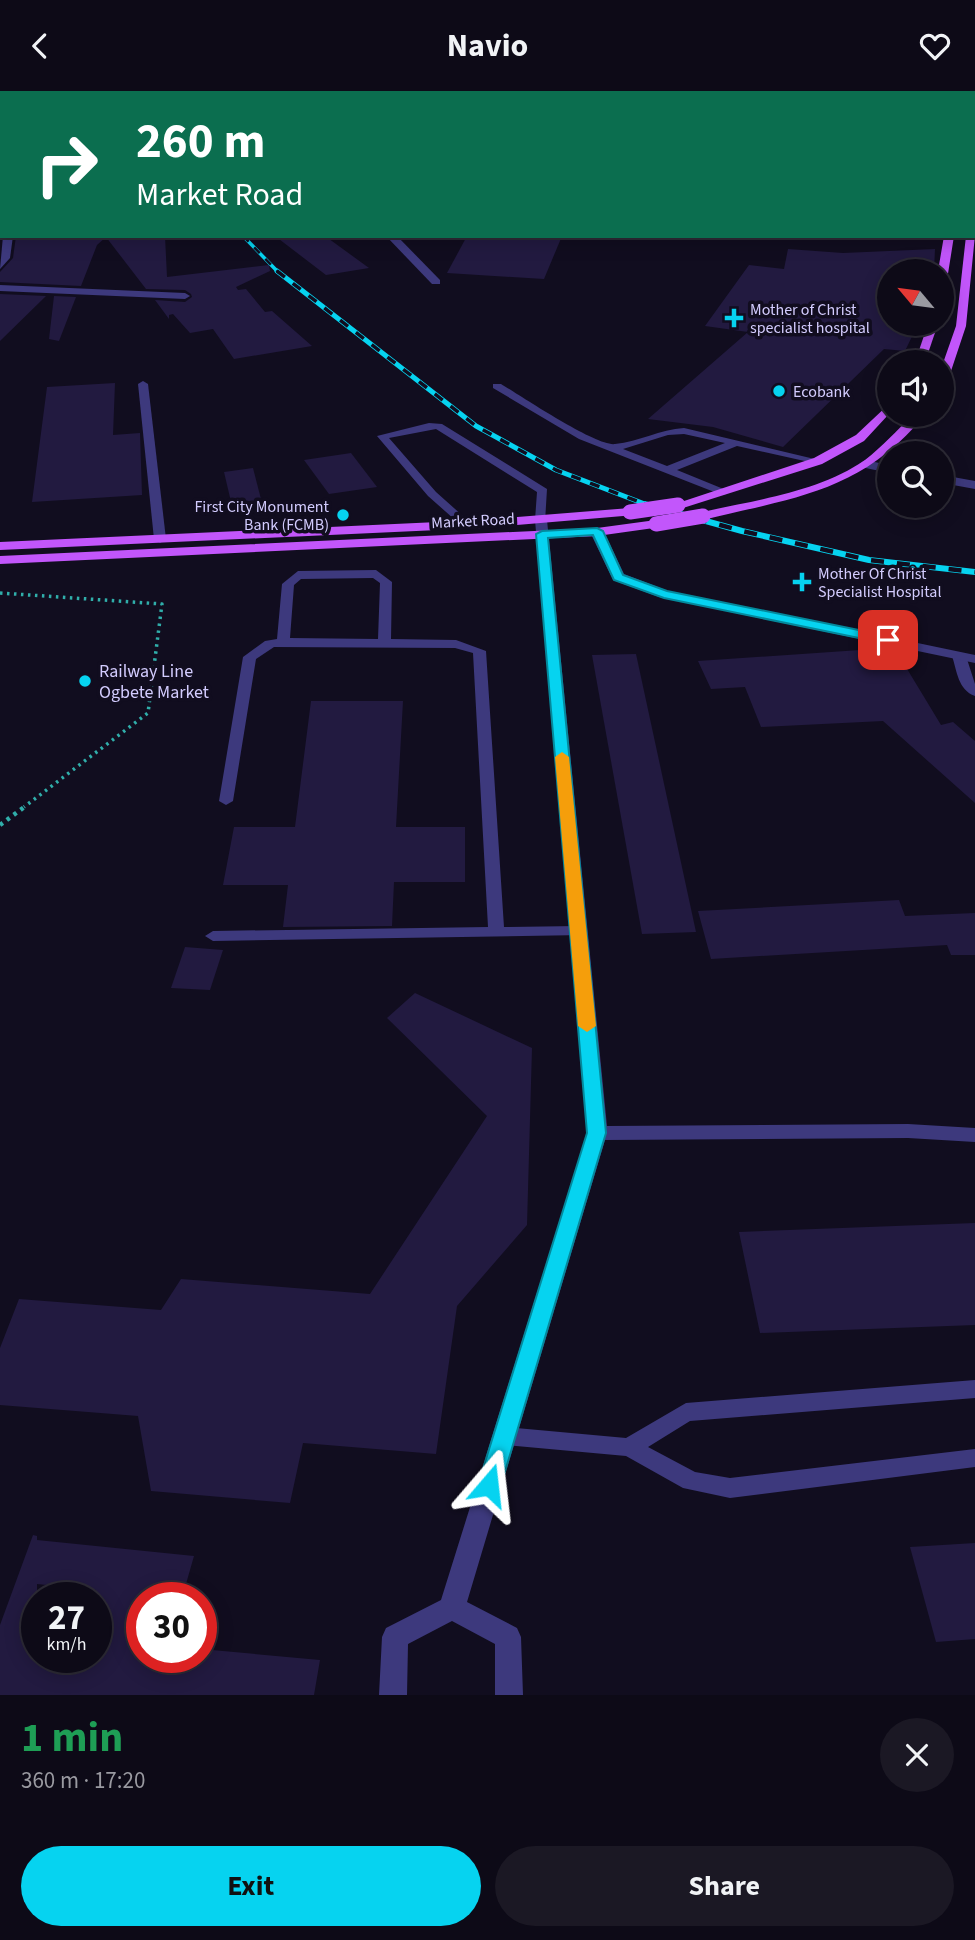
<!DOCTYPE html>
<html lang="en">
<head>
<meta charset="utf-8">
<style>
  :root { --surface:#0d0a17; --page:#1b1824; --text:#f1f3f6; --muted:#9a9aa1; --line:#2d2b36; --accent:#06d3f0 }
  body { margin:0; font-family:"Source Sans 3",sans-serif; background:var(--page); color:var(--text); height:100vh; display:flex; flex-direction:column; font-size:26px; white-space:nowrap }
  * { box-sizing:border-box; margin:0 }
  p { font-size:23px; color:var(--muted) }
  .icon { flex:none; width:38px; height:38px; fill:none; stroke:currentColor; stroke-width:2; stroke-linecap:round; stroke-linejoin:round }
  .map { position:relative; height:1604px; overflow:hidden }
  .drawer { display:flex; flex-direction:column; background:var(--surface); flex:1 }
  .drawer>* { flex:none }
  .top-card { position:absolute; left:0px; top:0px; width:976px; height:147px; box-shadow:0 4px 18px #0003,0 0 0 2px var(--line); background:#0b6e4f; color:#fff; overflow:hidden }
  .needle { width:46px; rotate:299deg }
  .tools { position:absolute; left:877px; top:168px; display:grid; gap:14px }
  .tools a { display:grid; place-items:center; width:77px; height:77px; border-radius:50%; background:var(--surface); box-shadow:0 4px 18px #0003,0 0 0 2px var(--line); font-size:35px }
  .speed { position:absolute; left:21px; top:1491px; display:flex; gap:14px; font-size:35px; font-weight:700; text-align:center }
  .speed>* { display:grid; place-content:center; width:91px; height:91px; border-radius:50%; background:var(--surface); box-shadow:0 4px 18px #0003,0 0 0 2px var(--line); line-height:1 }
  .speed small { font-size:18px; font-weight:400 }
  .speed .limit { border:10px solid #d22; background:#fff; color:#111 }
  .pin { position:absolute; display:grid; place-items:center; width:60px; height:60px; color:#fff; margin:-30px; border-radius:14px; box-shadow:0 4px 10px #0006 }
  .me { position:absolute; width:77px; margin:-38px; rotate:17deg; stroke-linejoin:round; filter:drop-shadow(0 0 5px #0008) }
  .turn { display:flex; align-items:center; gap:24px; height:147px; padding:0 21px; font-size:32px }
  .turn .icon { width:91px; height:91px; stroke-width:2.5 }
  .turn b { display:block; font-size:49px; line-height:60px }
  .round { display:grid; place-items:center; flex:none; width:74px; height:74px; border-radius:37px; background:var(--page) }
  .summary { display:flex; align-items:center; justify-content:space-between; height:119px; padding:0 21px }
  h1 { font-size:42px; font-weight:700; line-height:52px; color:#1e9e55 }
  .primary-button { display:flex; gap:14px; margin-top:auto; padding:14px 21px }
  .primary-button a { flex:1; height:80px; border-radius:42px; background:var(--accent); color:#111; font-size:28px; font-weight:700; line-height:80px; text-align:center }
  .primary-button a+a { background:var(--page); color:var(--text) }
  header { display:flex; justify-content:space-between; align-items:center; height:91px; padding:0 21px; background:var(--surface); font-size:32px; font-weight:700 }
  .map>svg:first-child { display:block }
  .building { fill:#221a40; fill-rule:evenodd }
  .lines { fill:none; stroke-linecap:round; stroke-linejoin:round }
  .path-far1 { stroke:#30aeaa; stroke-width:3.5; stroke-dasharray:2.5 4.5; stroke-linecap:butt }
  .path { stroke:#30aeaa; stroke-width:4.5; stroke-dasharray:3.5 5; stroke-linecap:butt }
  .lane { fill:#3d397d; fill-rule:evenodd }
  .street { fill:#3d397d; fill-rule:evenodd }
  .primary { fill:#c256fb; fill-rule:evenodd }
  .rail-far2-casing { stroke:#06d3f0; stroke-width:3.5 }
  .rail-far1-casing { stroke:#06d3f0; stroke-width:5 }
  .rail-casing { stroke:#06d3f0; stroke-width:6 }
  .rail-far2 { stroke:#110d1f; stroke-width:2.5; stroke-dasharray:8; stroke-linecap:butt }
  .rail-far1 { stroke:#110d1f; stroke-width:3.5; stroke-dasharray:10; stroke-linecap:butt }
  .rail { stroke:#110d1f; stroke-width:4.5; stroke-dasharray:13; stroke-linecap:butt }
  .primary-bridge-far1 { stroke:#c256fb; stroke-width:11 }
  .primary-bridge { stroke:#c256fb; stroke-width:15 }
  .route { fill:#06d3f0; stroke:#04899c; stroke-width:2 }
  .slow { fill:#f59e0b }
  .poi-dot { fill:#06d3f0; stroke:#110d1f; stroke-width:2.5 }
  .labels { text-anchor:middle; stroke-width:7; stroke-linejoin:round; paint-order:stroke }
  .far-poi-label { font-size:16px; fill:#d3ccfe; stroke:#110d1f; text-anchor:start }
  .far-street-label { font-size:16px; fill:#d3ccfe; stroke:#110d1f }
  .poi-label { font-size:18px; fill:#d3ccfe; stroke:#110d1f; text-anchor:start }
</style>
</head>
<body>
<header><svg class="icon" aria-label="back" viewBox="0 0 24 24"><path d="M15 5l-7 7 7 7"/></svg>Navio<svg class="icon" aria-label="heart" viewBox="0 0 24 24"><path d="M12 20l-8-8c-3-5 5-10 8-4 3-6 11-1 8 4z"/></svg></header>
<div class="map">
<svg width="975" height="1604" viewBox="0 0 975 1604">
  <rect width="100%" height="100%" fill="#110d1f"/>
  <g class="building">
    <polygon points="16,145 165,145 167,186 269,174 270,180 236,196 238,199 246,198 265,221 272,220 312,255 234,268 213,238 190,242 173,223 169,224 169,228 155,209 185,211 192,206 191,203 185,199 146,198 106,146 97,154 81,195 0,191 0,181 13,167"/>
    <polygon points="275,145 325,145 369,177 326,184"/>
    <polygon points="467,145 562,145 544,188 447,182"/>
    <polygon points="788,158 843,162 935,158 934,180 889,180 889,233 918,233 905,260 884,258 783,356 713,336 648,328 748,241 705,235 749,174 784,178"/>
    <polygon points="0,203 46,205 0,250"/>
    <polygon points="54,205 76,206 59,250 49,248"/>
    <polygon points="115,292 113,344 140,342 142,404 32,411 47,296"/>
    <polygon points="351,362 377,396 329,403 304,369"/>
    <polygon points="253,377 262,412 232,415 224,381"/>
    <polygon points="889,557 895,558 941,634 953,631 975,650 975,712 883,630 761,636 745,596 711,598 698,570"/>
    <polygon points="636,563 696,841 642,843 592,564"/>
    <polygon points="311,610 403,610 396,736 465,736 465,791 394,791 392,835 283,836 288,794 223,794 234,736 295,736"/>
    <polygon points="899,809 905,825 975,822 975,864 951,864 947,854 711,868 698,820"/>
    <polygon points="185,856 223,859 210,899 171,897"/>
    <polygon points="415,902 532,957 527,1134 457,1215 436,1363 303,1352 290,1412 151,1400 138,1325 0,1314 0,1257 19,1208 161,1219 181,1188 370,1203 487,1025 387,927"/>
    <polygon points="975,1132 975,1234 760,1242 739,1141"/>
    <path d="M33,1444L37,1445V1449L194,1465L182,1507L142,1504V1566H201V1558L320,1569L314,1604H0V1534ZM37,1493L96,1499V1566H37Z"/>
    <polygon points="975,1452 975,1548 936,1551 910,1456"/>
  </g>
  <g class="lines">
    <polyline class="path-far1" points="0,502 162,513 148,622 24,716"/>
    <polyline class="path" points="0,734 27,714"/>
    <g class="lane">
      <polygon points="143,290 148,293 166,448 160,452 154,448 138,293"/>
      <path d="M493,293H501C521,305 597,356 615,353C639,351 660,338 684,337L823,370L818,373L737,355L677,379L726,399V403L722,404L579,348L493,297ZM684,343L725,352L667,375L623,358L668,344Z"/>
      <polygon points="429,332 442,333 547,398 545,431 541,432 535,429 537,401 436,338 389,347 436,401 473,434 471,436 463,436 428,405 377,345"/>
      <path d="M376,479L392,491L391,548L456,549L486,560L504,836L578,835L584,836L586,840L584,844L213,850L205,845L213,840L488,836L473,562L455,557L274,556L256,568L233,710L226,714L219,710L243,566L265,550L277,548L282,493L298,480ZM373,487L380,492L378,548L290,547L294,494L301,488Z"/>
      <path d="M959,561L966,565L975,593V605C958,599 957,580 952,565Z"/>
      <polygon points="975,1289 975,1307 690,1330 648,1356 695,1381 730,1387 975,1358 975,1376 730,1407 683,1397 626,1365 504,1354 496,1351 493,1345 496,1339 504,1336 626,1347 686,1312"/>
    </g>
    <g class="street">
      <polygon points="495,0 511,0 492,2"/>
      <polygon points="0,82 2,83 2,98 0,97"/>
      <polygon points="3,145 13,145 10,167 0,178"/>
      <polygon points="386,145 397,145 440,189 440,193 432,193"/>
      <polygon points="0,194 185,202 190,205 185,208 0,200"/>
      <polygon points="865,369 889,374 889,382 861,376 859,373"/>
      <polygon points="942,384 975,390 975,398 942,392"/>
      <polygon points="541,425 547,429 607,1035 908,1033 975,1037 975,1051 908,1047 605,1049 467,1511 517,1537 521,1546 523,1604 495,1604 495,1553 452,1530 408,1553 407,1604 379,1604 382,1546 386,1537 441,1509 587,1042 535,429"/>
      <polygon points="597,437 604,441 624,483 668,500 975,564 975,572 659,506 613,489 590,441"/>
    </g>
    <g class="primary">
      <polygon points="755,0 765,0 767,2 757,2"/>
      <polygon points="779,0 789,0 791,2 781,2"/>
      <rect x="951" y="0" width="8" height="2"/>
      <polygon points="975,144 966,235 948,289 942,292 942,275 956,235 966,145"/>
      <polygon points="944,145 954,145 947,189 942,192 942,180 938,180"/>
      <polygon points="928,233 938,233 925,271 915,271"/>
      <polygon points="889,313 889,323 864,350 822,373 683,417 678,418 672,414 814,367 856,344"/>
      <path d="M913,324H925C860,402 795,406 703,429L697,425L698,422C754,409 817,402 865,369C882,356 897,339 913,324Z"/>
      <polygon points="630,417 635,418 635,424 481,437 0,459 0,451 481,429"/>
      <polygon points="656,429 662,433 661,436 597,445 0,473 0,465 597,437"/>
    </g>
    <defs>
      <g id="rail-far2">
        <polyline points="76,0 78,2"/>
        <polyline points="243,145 279,182"/>
      </g>
      <polyline id="rail-far1" points="277,180 476,335 556,379 650,415"/>
      <polyline id="rail" points="644,413 742,440 869,469 975,481"/>
    </defs>
    <use href="#rail-far2" class="rail-far2-casing"/>
    <use href="#rail-far1" class="rail-far1-casing"/>
    <use href="#rail" class="rail-casing"/>
    <use href="#rail-far2" class="rail-far2"/>
    <use href="#rail-far1" class="rail-far1"/>
    <use href="#rail" class="rail"/>
    <polyline class="primary-bridge-far1" points="673,415 678,414"/>
    <g class="primary-bridge">
      <polyline points="630,421 678,414"/>
      <polyline points="656,433 703,425"/>
    </g>
  </g>
  <polygon class="route" points="597,437 603,440 623,484 667,500 888,545 895,549 888,553 664,507 614,489 593,444 548,447 606,1042 501,1394 497,1401 489,1404 482,1401 478,1394 587,1042 536,443 542,440"/>
  <polygon class="slow" points="562,661 569,666 596,935 587,941 578,935 555,666"/>
  <g class="poi-dot">
    <path d="M730.5 216.5h7v7h7v7h-7v7h-7v-7h-7v-7h7z"/>
    <circle cx="779" cy="300" r="7"/>
    <circle cx="343" cy="424" r="7"/>
    <path d="M798.5 480.5h7v7h7v7h-7v7h-7v-7h-7v-7h7z"/>
    <circle cx="85" cy="590" r="7"/>
  </g>
  <g class="labels">
    <g class="far-poi-label">
      <text x="750" y="224">Mother of Christ<tspan x="750" dy="18">specialist hospital</tspan></text>
      <text x="793" y="306">Ecobank</text>
      <text x="329" y="421" text-anchor="end">First City Monument<tspan x="329" dy="18">Bank (FCMB)</tspan></text>
      <text x="818" y="488">Mother Of Christ<tspan x="818" dy="18">Specialist Hospital</tspan></text>
    </g>
    <g class="far-street-label">
      <text transform="translate(473 429) rotate(-3)" y="6">Market Road</text>
    </g>
    <g class="poi-label">
      <text x="99" y="586">Railway Line<tspan x="99" dy="21">Ogbete Market</tspan></text>
    </g>
  </g>
</svg>
<div class="tools">
<a><svg class="needle" viewBox="-14 -14 28 28"><path d="M0-13l5 13h-10z" fill="#e53935"/><path d="M0 13l5-13h-10z" fill="#9a9aa1"/></svg></a>
<a><svg class="icon" aria-label="sound" viewBox="0 0 24 24"><path d="M4 9h4l5-4v14l-5-4H4zM17 9q2 3 0 6"/></svg></a>
<a><svg class="icon" aria-label="search" viewBox="0 0 24 24"><circle cx="10" cy="10" r="6"/><path d="M15 15l6 6"/></svg></a>
</div>
<div class="speed"><div>27<small>km/h</small></div><div class="limit">30</div></div>
<div class="pin" style="left:888px;top:549px;background:#d93025"><svg class="icon" aria-label="arrive" viewBox="0 0 24 24"><path d="M6 21V4h12l-3 4 3 4H6"/></svg></div>
<svg class="me" style="left:489px;top:1394px" viewBox="-20 -20 40 40"><path d="M0-17L14 15 0 8-14 15z" fill="#06d3f0" stroke="#fff" stroke-width="4"/></svg>
<div class="top-card">
<div class="turn"><svg class="icon" aria-label="right" viewBox="0 0 24 24"><path d="M7 20v-9h11M14 6l5 5-5 5"/></svg><div><b>260 m</b>Market Road</div></div>
</div>
</div>
<section class="drawer">
<div class="summary"><div><h1>1 min</h1><p>360 m · 17:20</p></div><a class="round"><svg class="icon" aria-label="close" viewBox="0 0 24 24"><path d="M6 6l12 12M18 6L6 18"/></svg></a></div>
<div class="primary-button"><a>Exit</a><a>Share</a></div>
</section>
</body>
</html>
